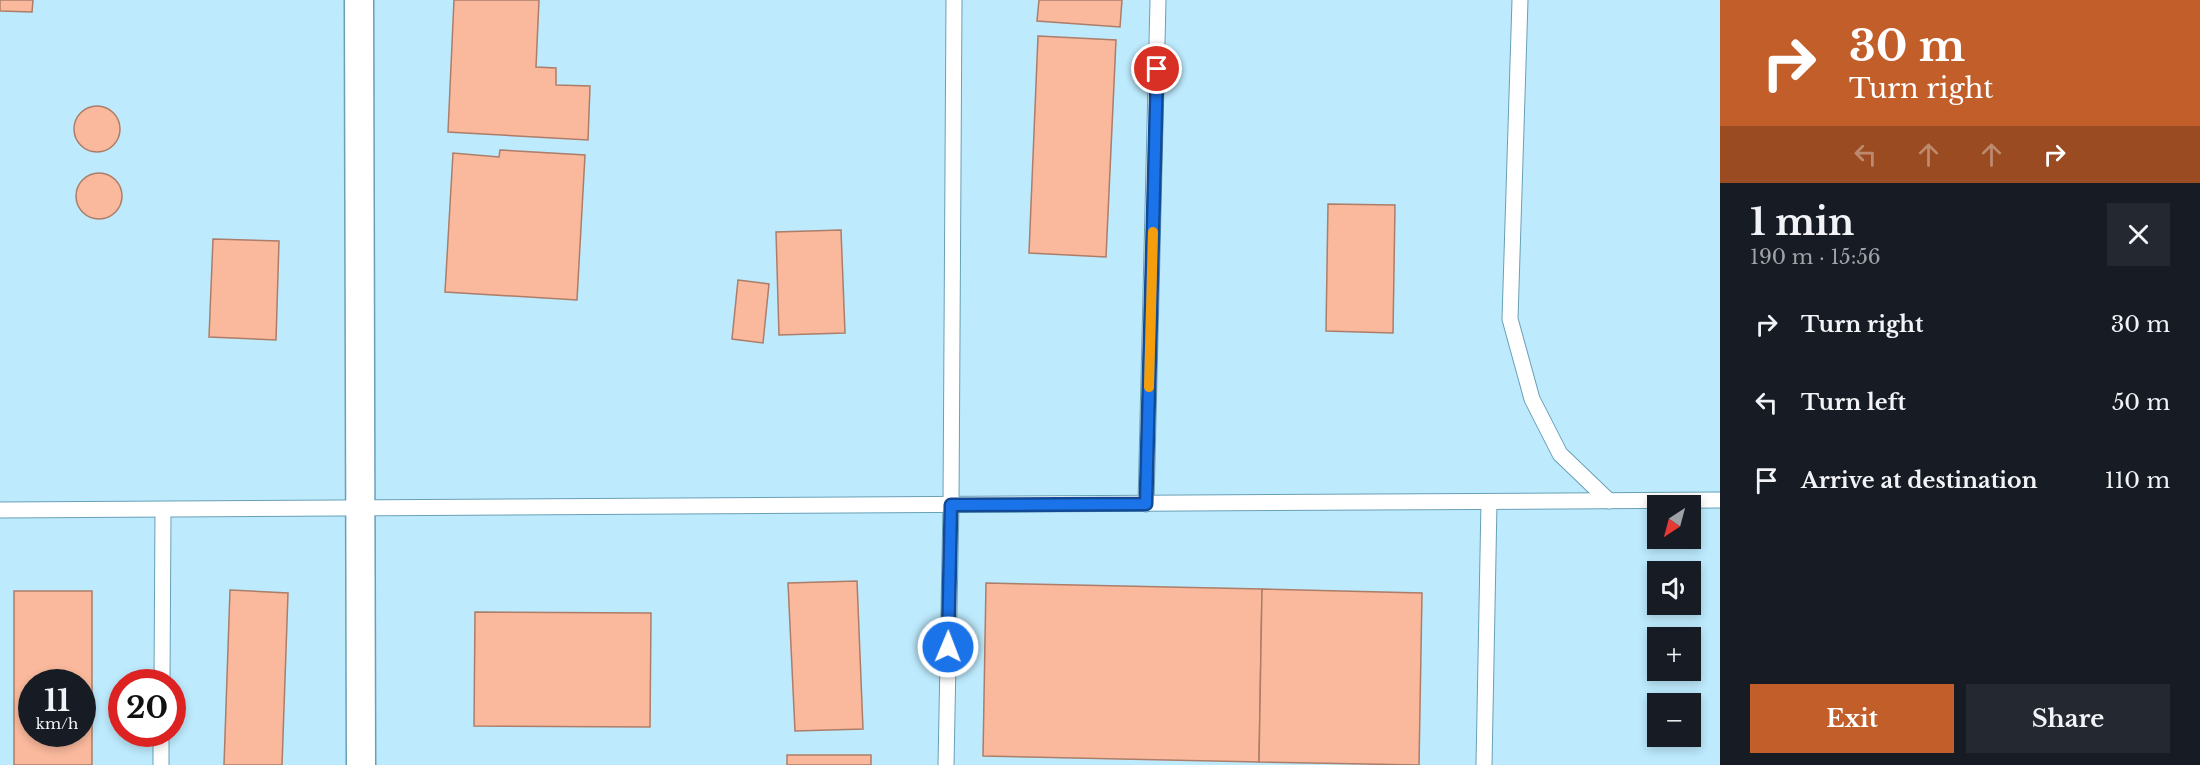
<!DOCTYPE html>
<html lang="en">
<head>
<meta charset="utf-8">
<style>
  :root { --surface:#171b24; --page:#242831; --text:#f1f3f6; --muted:#9ea1a6; --accent:#c25e2a }
  body { margin:0; font-family:"Libre Baskerville",serif; background:var(--page); color:var(--text); height:100vh; display:flex; flex-direction:column; font-size:22px; white-space:nowrap }
  * { box-sizing:border-box; margin:0 }
  p { font-size:20px; color:var(--muted) }
  .icon { flex:none; width:33px; height:33px; fill:none; stroke:currentColor; stroke-width:2; stroke-linecap:round; stroke-linejoin:round }
  .map { position:relative; flex:1; overflow:hidden }
  .sheet { display:flex; flex-direction:column; background:var(--surface); width:480px }
  .sheet>* { flex:none }
  .guide { background:#c25e2a; color:#fff; overflow:hidden }
  .needle { width:39px; rotate:216deg }
  .controls { position:absolute; left:1647px; top:495px; display:grid; gap:12px }
  .controls a { display:grid; place-items:center; width:54px; height:54px; border-radius:0px; background:var(--surface); box-shadow:0 3px 9px #0003; font-size:30px }
  .speed { position:absolute; left:18px; top:669px; display:flex; gap:12px; font-size:30px; font-weight:700; text-align:center }
  .speed>* { display:grid; place-content:center; width:78px; height:78px; border-radius:50%; background:var(--surface); box-shadow:0 3px 9px #0003; line-height:1 }
  .speed small { font-size:15px; font-weight:400 }
  .speed .limit { border:9px solid #d22; background:#fff; color:#111 }
  .pin { position:absolute; display:grid; place-items:center; width:51px; height:51px; color:#fff; margin:-26px; border:3px solid #fff; border-radius:50%; box-shadow:0 2px 6px #0007 }
  .me { position:absolute; width:66px; margin:-33px; rotate:1deg; stroke-linejoin:round; filter:drop-shadow(0 0 4px #0008) }
  .turn { display:flex; align-items:center; gap:21px; height:126px; padding:0 30px; font-size:27px }
  .turn .icon { width:78px; height:78px; stroke-width:2.5 }
  .turn b { display:block; font-size:42px; line-height:51px }
  .lanes { display:flex; align-items:center; height:57px; padding:0 30px; background:#0003; justify-content:center; gap:30px; direction:ltr }
  .lanes .off { opacity:.35 }
  .round { display:grid; place-items:center; flex:none; width:63px; height:63px; border-radius:0px; background:var(--page) }
  .summary { display:flex; align-items:center; justify-content:space-between; height:102px; padding:0 30px }
  h1 { font-size:36px; font-weight:800; line-height:45px }
  .button { display:flex; gap:12px; margin-top:auto; padding:12px 30px }
  .button a { flex:1; height:69px; border-radius:0px; background:var(--accent); color:#fff; font-size:24px; font-weight:800; line-height:69px; text-align:center }
  .button a+a { background:var(--page); color:var(--text) }
  ul { padding:0; list-style:none }
  li { display:flex; align-items:center; gap:18px; height:78px; padding:0 30px }
  li div { flex:1 }
  li b { display:block; font-size:22px }
  li em { font-style:normal }
  main { display:flex; flex:1; min-height:0 }
  .map>svg:first-child { display:block }
  .building { fill:#fab99c; stroke:#ac7d68; stroke-width:1.5; fill-rule:evenodd }
  .lines { fill:none; stroke-linecap:round; stroke-linejoin:round }
  .lane-casing { stroke:#69a0b6; stroke-width:17 }
  .street-casing { stroke:#69a0b6; stroke-width:31 }
  .lane { stroke:#fff; stroke-width:15 }
  .street { stroke:#fff; stroke-width:28 }
  .route-casing { stroke:#114b97; stroke-width:15 }
  .route { stroke:#1a73e8; stroke-width:10 }
  .slow { stroke:#f59e0b; stroke-width:10 }
</style>
</head>
<body>
<main>
<div class="map">
<svg width="1720" height="765" viewBox="0 0 1720 765">
  <rect width="100%" height="100%" fill="#bdeafd"/>
  <g class="building">
    <polygon points="0,0 33,0 32,12 0,11"/>
    <polygon points="454,0 539,0 536,67 556,68 556,85 590,86 588,140 448,132"/>
    <polygon points="1039,0 1122,0 1120,27 1037,21"/>
    <polygon points="1038,36 1116,40 1106,257 1029,253"/>
    <circle cx="97" cy="129" r="23"/>
    <polygon points="500,150 585,155 577,300 445,292 453,153 499,157"/>
    <circle cx="99" cy="196" r="23"/>
    <polygon points="1328,204 1395,205 1393,333 1326,331"/>
    <polygon points="841,230 845,333 779,335 776,232"/>
    <polygon points="213,239 279,241 276,340 209,337"/>
    <polygon points="738,280 769,284 763,343 732,339"/>
    <polygon points="857,581 863,729 795,731 788,583"/>
    <polygon points="986,583 1262,589 1259,762 983,756"/>
    <polygon points="1262,589 1422,593 1419,765 1259,762"/>
    <polygon points="230,590 288,593 282,765 224,765"/>
    <path d="M14,591H92V765H14ZM32,682H82V734H32Z"/>
    <polygon points="475,612 651,613 650,727 474,726"/>
    <rect x="787" y="755" width="84" height="10"/>
  </g>
  <g class="lines">
    <defs>
      <g id="lane">
        <polyline points="1520,0 1510,319 1532,399 1560,454 1609,501"/>
        <polyline points="1146,504 1158,0"/>
        <polyline points="0,510 1720,500"/>
        <polyline points="162,682 163,510"/>
        <polyline points="161,765 161,734"/>
        <polyline points="946,765 951,505 954,0"/>
        <polyline points="1484,765 1489,502"/>
      </g>
      <polyline id="street" points="359,0 361,765"/>
    </defs>
    <use href="#lane" class="lane-casing"/>
    <use href="#street" class="street-casing"/>
    <use href="#lane" class="lane"/>
    <use href="#street" class="street"/>
  </g>
  <g class="lines">
    <defs>
      <polyline id="route" points="948,647 951,505 1146,504 1157,69"/>
    </defs>
    <use href="#route" class="route-casing"/>
    <use href="#route" class="route"/>
    <polyline class="slow" points="1149,387 1153,232"/>
  </g>
</svg>
<div class="controls">
<a><svg class="needle" viewBox="-14 -14 28 28"><path d="M0-13l5 13h-10z" fill="#e53935"/><path d="M0 13l5-13h-10z" fill="#9ea1a6"/></svg></a>
<a><svg class="icon" aria-label="sound" viewBox="0 0 24 24"><path d="M4 9h4l5-4v14l-5-4H4zM17 9q2 3 0 6"/></svg></a>
<a>+</a>
<a>−</a>
</div>
<div class="speed"><div>11<small>km/h</small></div><div class="limit">20</div></div>
<div class="pin" style="left:1157px;top:69px;background:#d93025"><svg class="icon" aria-label="arrive" viewBox="0 0 24 24"><path d="M6 21V4h12l-3 4 3 4H6"/></svg></div>
<svg class="me" style="left:948px;top:647px" viewBox="-20 -20 40 40"><circle r="17" fill="#1a73e8" stroke="#fff" stroke-width="3"/><path d="M0-11L8 9 0 5-8 9z" fill="#fff"/></svg>
</div>
<section class="sheet">
<div class="guide">
<div class="turn"><svg class="icon" aria-label="right" viewBox="0 0 24 24"><path d="M7 20v-9h11M14 6l5 5-5 5"/></svg><div><b>30 m</b>Turn right</div></div>
<div class="lanes"><svg class="icon off" aria-label="left" viewBox="0 0 24 24"><path d="M17 20v-9H6M10 6l-5 5 5 5"/></svg><svg class="icon off" aria-label="ahead" viewBox="0 0 24 24"><path d="M12 20V5M6 11l6-6 6 6"/></svg><svg class="icon off" aria-label="ahead" viewBox="0 0 24 24"><path d="M12 20V5M6 11l6-6 6 6"/></svg><svg class="icon" aria-label="right" viewBox="0 0 24 24"><path d="M7 20v-9h11M14 6l5 5-5 5"/></svg></div>
</div>
<div class="summary"><div><h1>1 min</h1><p>190 m · 15:56</p></div><a class="round"><svg class="icon" aria-label="close" viewBox="0 0 24 24"><path d="M6 6l12 12M18 6L6 18"/></svg></a></div>
<ul>
<li><svg class="icon" aria-label="right" viewBox="0 0 24 24"><path d="M7 20v-9h11M14 6l5 5-5 5"/></svg><div><b>Turn right</b></div><em>30 m</em></li>
<li><svg class="icon" aria-label="left" viewBox="0 0 24 24"><path d="M17 20v-9H6M10 6l-5 5 5 5"/></svg><div><b>Turn left</b></div><em>50 m</em></li>
<li><svg class="icon" aria-label="arrive" viewBox="0 0 24 24"><path d="M6 21V4h12l-3 4 3 4H6"/></svg><div><b>Arrive at destination</b></div><em>110 m</em></li>
</ul>
<div class="button"><a>Exit</a><a>Share</a></div>
</section>
</main>
</body>
</html>
